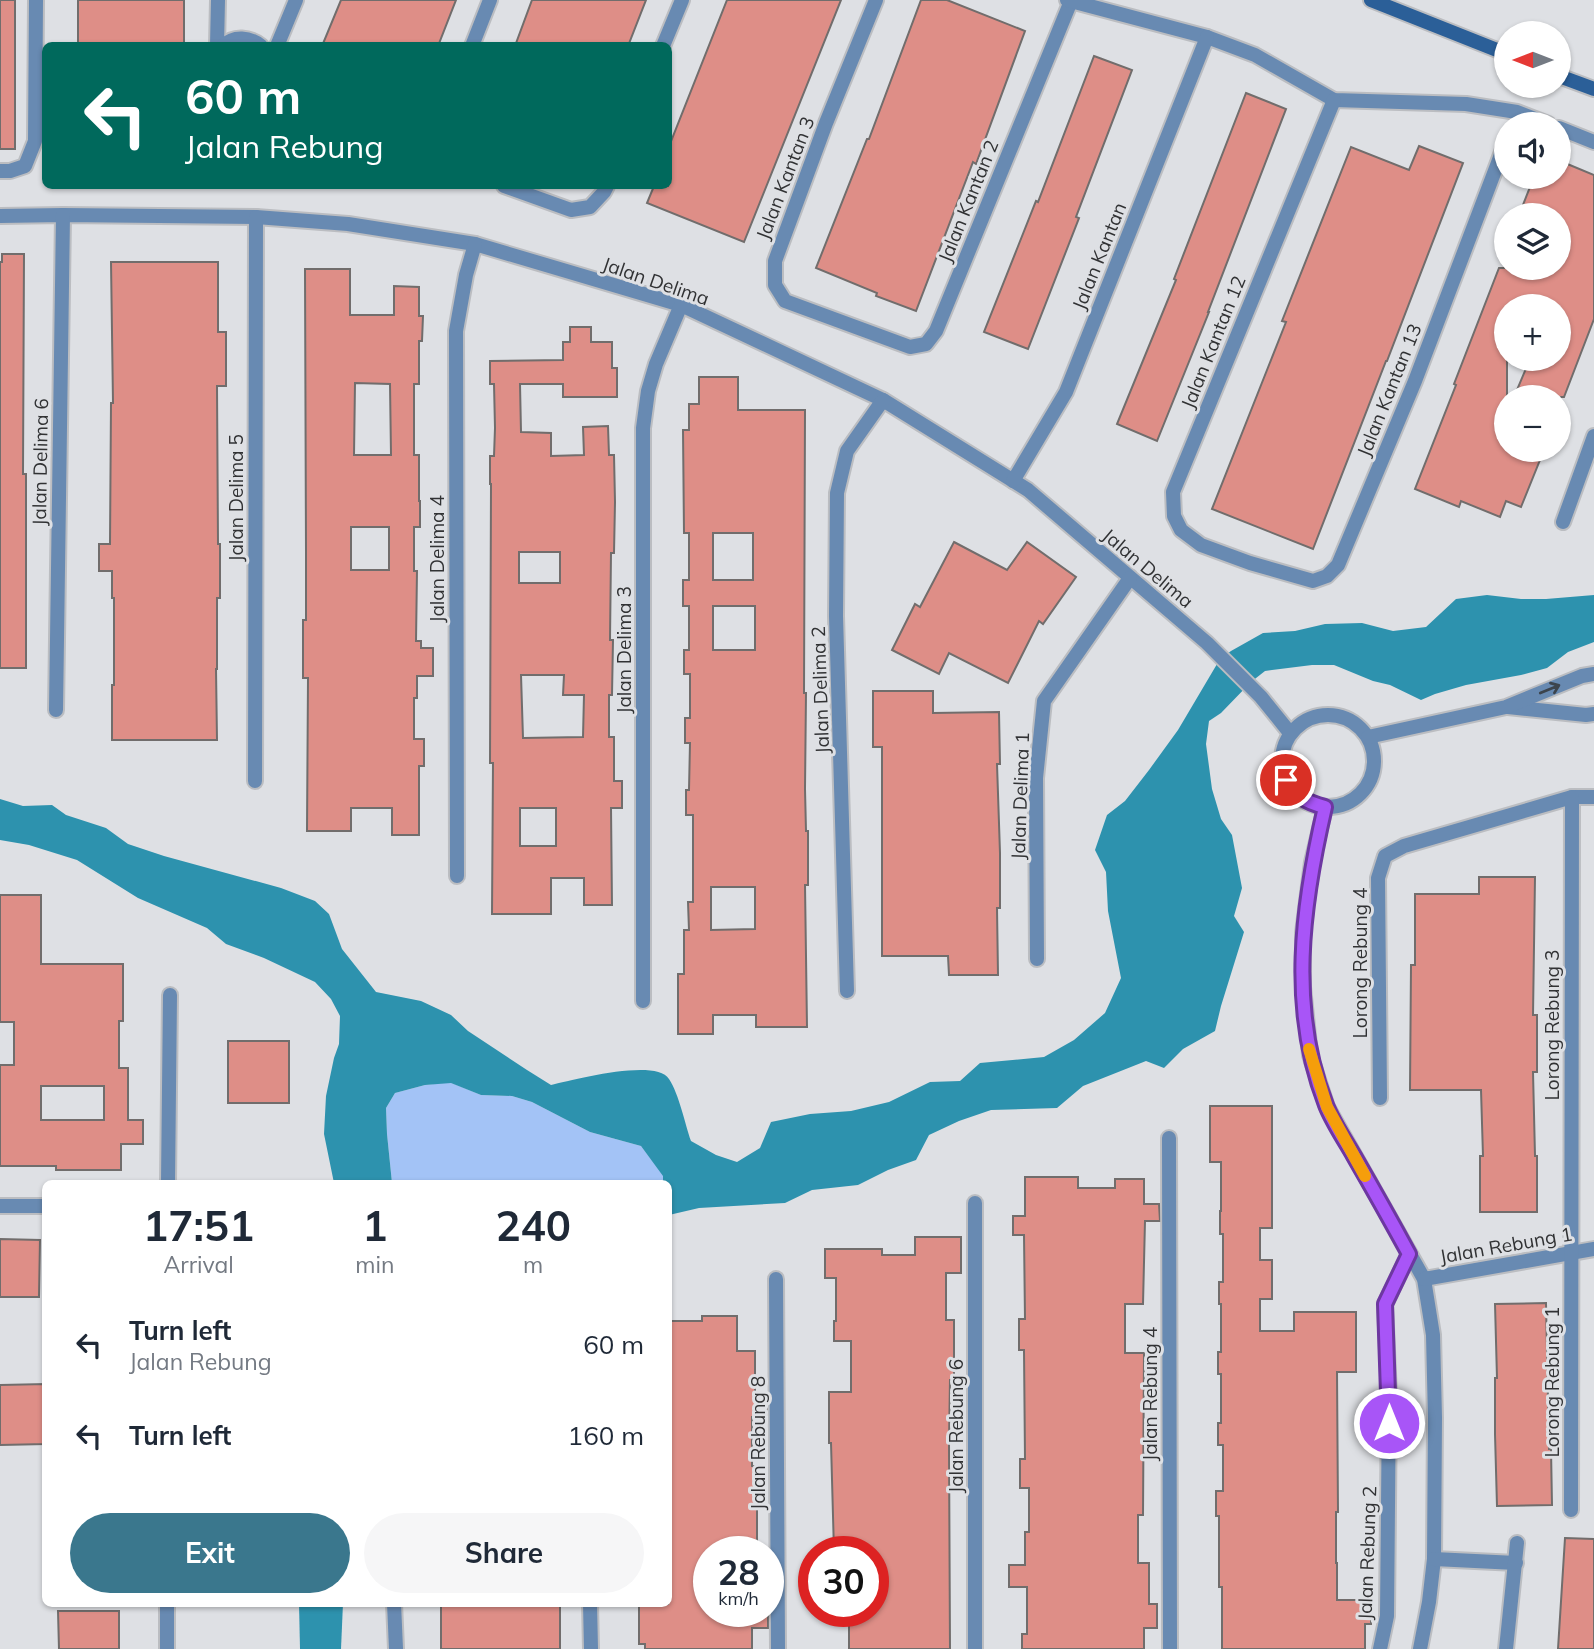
<!DOCTYPE html>
<html lang="en">
<head>
<meta charset="utf-8">
<style>
  :root { --surface:#fff; --page:#f6f6f7; --text:#1f2937; --muted:#747a83; --accent:#3a778d }
  body { margin:0; font-family:Mulish,sans-serif; background:var(--page); color:var(--text); height:100vh; display:flex; flex-direction:column; font-size:26px; white-space:nowrap }
  * { box-sizing:border-box; margin:0 }
  p { font-size:23px; color:var(--muted) }
  .icon { flex:none; width:38px; height:38px; fill:none; stroke:currentColor; stroke-width:2; stroke-linecap:round; stroke-linejoin:round }
  .map { position:relative; flex:1; overflow:hidden }
  .drawer { position:absolute; left:42px; top:1180px; width:630px; height:427px; display:flex; flex-direction:column; background:var(--surface); border-radius:10px; box-shadow:0 2px 5px #0004 }
  .drawer>* { flex:none }
  .guide { position:absolute; left:42px; top:42px; width:630px; height:147px; border-radius:10px; box-shadow:0 2px 5px #0004; background:#00695c; color:#fff; overflow:hidden }
  .needle { width:46px; rotate:270deg }
  .controls { position:absolute; left:1494px; top:21px; display:grid; gap:14px }
  .controls a { display:grid; place-items:center; width:77px; height:77px; border-radius:50%; background:var(--surface); box-shadow:0 2px 5px #0004; font-size:35px }
  .speed { position:absolute; left:693px; top:1536px; display:flex; gap:14px; font-size:35px; font-weight:700; text-align:center }
  .speed>* { display:grid; place-content:center; width:91px; height:91px; border-radius:50%; background:var(--surface); box-shadow:0 2px 5px #0004; line-height:1 }
  .speed small { font-size:18px; font-weight:400 }
  .speed .limit { border:10px solid #d22; background:#fff; color:#111 }
  .pin { position:absolute; display:grid; place-items:center; width:60px; height:60px; color:#fff; margin:-30px; border:4px solid #fff; border-radius:50%; box-shadow:0 2px 7px #0007 }
  .me { position:absolute; width:77px; margin:-38px; rotate:0deg; stroke-linejoin:round; filter:drop-shadow(0 0 5px #0008) }
  .turn { display:flex; align-items:center; gap:24px; height:147px; padding:0 28px; font-size:32px }
  .turn .icon { width:91px; height:91px; stroke-width:2.5 }
  .turn b { display:block; font-size:49px; line-height:60px }
  .eta { display:flex; justify-content:space-evenly; align-items:center; height:119px; text-align:center }
  .eta b { font-size:42px; font-weight:700; line-height:49px }
  .button { display:flex; gap:14px; margin-top:auto; padding:14px 28px }
  .button a { flex:1; height:80px; border-radius:42px; background:var(--accent); color:#fff; font-size:28px; font-weight:700; line-height:80px; text-align:center }
  .button a+a { background:var(--page); color:var(--text) }
  ul { padding:0; list-style:none }
  li { display:flex; align-items:center; gap:21px; height:91px; padding:0 28px }
  li div { flex:1 }
  li b { display:block; font-size:26px }
  li em { font-style:normal }
  .map>svg:first-child { display:block }
  .green { fill:#a3c3f6 }
  .water { fill:#2d92ae }
  .building { fill:#de8e87; stroke:#716d6c; stroke-width:2; fill-rule:evenodd }
  .lines { fill:none; stroke-linecap:round; stroke-linejoin:round }
  .minor-casing { stroke:#bbbdc1; stroke-width:18 }
  .secondary-casing { stroke:#bbbdc1; stroke-width:18 }
  .minor { stroke:#688ab2; stroke-width:14 }
  .secondary { stroke:#2b5f98; stroke-width:14 }
  .oneway { stroke:#3c444d }
  .route-casing { stroke:#6d37a1; stroke-width:18 }
  .route { stroke:#a855f7; stroke-width:12 }
  .slow { stroke:#f59e0b; stroke-width:12 }
  .labels { text-anchor:middle; stroke-width:6; stroke-linejoin:round; paint-order:stroke }
  .street-label { font-size:19px; fill:#313234; stroke:#dee0e4 }
</style>
</head>
<body>
<div class="map">
<svg width="1594" height="1649" viewBox="0 0 1594 1649">
  <rect width="100%" height="100%" fill="#dee0e4"/>
  <polygon class="green" points="442,1083 452,1083 481,1095 512,1096 532,1102 590,1132 641,1146 664,1176 663,1183 392,1183 387,1134 386,1108 395,1093 425,1085"/>
  <g class="water">
    <path d="M1487,595L1521,599H1546L1594,595V642L1568,652L1547,668L1521,675L1466,685L1435,694L1421,700L1390,685L1373,681L1334,665H1312L1265,671L1251,682L1221,713L1209,721L1206,744L1212,789L1221,819L1232,835L1242,888L1234,916L1244,932L1221,1006L1215,1031L1183,1049L1164,1068L1146,1061L1083,1086L1057,1108L991,1110L959,1121L929,1135L916,1160L888,1170L858,1185L812,1190L785,1203L699,1208L669,1215L668,1183H663V1176L641,1146L590,1132L532,1102L512,1096L481,1095L451,1083L425,1085L395,1093L386,1108L387,1134L392,1183H334L324,1134L326,1096L334,1058L339,1044L340,1016L331,999L315,982L264,958L226,944L207,928L138,898L77,860L29,845L0,840V799L23,806L52,805L66,815L106,828L128,844L164,856L281,888L315,901L329,914L342,949L376,992L421,1001L451,1015L468,1031L527,1070L551,1085C573,1080 656,1058 669,1079C679,1094 685,1124 691,1141L716,1155L737,1162L760,1148L771,1122L810,1114L851,1111L889,1102L930,1082L960,1081L980,1063L1044,1057L1074,1040L1105,1013L1121,978L1108,911L1106,872L1095,850L1107,815L1125,801L1149,770L1178,730L1220,659L1231,651L1263,633L1295,631L1325,624L1362,623L1393,631L1426,627L1456,599Z"/>
    <polygon points="299,1603 343,1603 341,1649 300,1649"/>
  </g>
  <g class="building">
    <rect x="0" y="0" width="15" height="149"/>
    <rect x="78" y="0" width="106" height="46"/>
    <polygon points="341,0 456,0 438,46 322,46"/>
    <polygon points="532,0 646,0 628,46 515,46"/>
    <polygon points="727,0 841,0 744,242 647,203 654,186 668,186 668,149"/>
    <polygon points="921,0 947,0 1025,31 976,164 973,162 916,311 876,296 877,293 816,268 867,139 869,139"/>
    <polygon points="1094,56 1132,70 1076,217 1079,218 1028,349 984,332 1036,201 1038,202"/>
    <polygon points="1246,93 1286,109 1208,312 1209,312 1157,441 1117,424 1176,280 1174,279"/>
    <polygon points="1419,146 1463,163 1387,361 1386,361 1313,549 1212,509 1286,322 1282,321 1351,147 1409,170"/>
    <polygon points="1565,163 1594,175 1594,319 1564,397 1514,397 1530,359 1559,359 1559,306 1507,306 1507,450 1544,450 1521,507 1506,501 1500,517 1461,501 1459,507 1415,489 1456,385 1454,384 1499,268 1559,268 1559,215 1519,215 1534,177 1559,177"/>
    <polygon points="2,254 24,254 23,474 26,474 26,668 0,668 0,262 2,262"/>
    <polygon points="111,262 218,262 218,332 226,332 226,386 217,386 218,544 220,544 220,598 217,598 217,669 216,669 217,740 112,740 112,685 114,685 114,598 112,598 112,571 99,571 99,544 110,544 111,403 113,403"/>
    <path d="M305,269H350V315H394V286L419,287V316H423L422,341H419V384H414V455H419V501H420V527H414V571H417L416,641H421V648H433V676H417V698H414V739H424V766H419V835H392V808H351V831H307L308,678H303V620H306V552ZM355,383L390,384L391,455H354ZM351,527H389V570H351Z"/>
    <path d="M570,327H591V342H612V368H617V397H563V384H520L521,432L551,433V456L584,455L583,427L608,426L609,455H614L615,502L614,553H611L610,640H613L612,695H609V737H614V781H622V808H611L612,905H584V878H551V914H492L493,763H490L491,484H490V456H494L495,428L494,384H490V361L563,360V342H570ZM519,552H560V583H519ZM521,675H564L563,695H584L583,737L523,738ZM520,808H556V846H520Z"/>
    <path d="M699,377H738V410H805L804,693H806L805,789L806,831H808V885H805L807,1027H756V1015H713V1034H678V974H684V930H689L688,902H693V815H686V790H689L690,743H685V718H690V674H684V650H689V606H683V580H689V533H684L683,430H689V404H699ZM713,533H753V580H713ZM713,606H755V650H713ZM711,887H755V929L711,930Z"/>
    <polygon points="954,542 1007,570 1027,542 1076,577 1043,624 1039,621 1008,683 949,653 939,674 892,650 915,604 920,607"/>
    <polygon points="873,691 933,691 933,713 999,712 1000,764 997,764 1000,853 1000,908 997,908 998,975 949,975 948,956 882,956 882,747 873,747"/>
    <polygon points="1479,877 1535,877 1533,1015 1537,1015 1537,1072 1533,1072 1535,1156 1537,1156 1537,1212 1480,1212 1480,1156 1483,1156 1481,1090 1410,1090 1411,965 1415,965 1415,894 1479,894"/>
    <path d="M0,895H41V964H123V1021H119V1068H128V1120H143V1144H121V1170H56V1166H0V1065H14V1022H0ZM41,1086H104V1120H41Z"/>
    <rect x="228" y="1041" width="61" height="62"/>
    <polygon points="1210,1106 1272,1106 1272,1228 1260,1228 1260,1260 1272,1260 1272,1299 1260,1299 1260,1331 1294,1331 1294,1312 1356,1312 1356,1372 1337,1372 1338,1512 1336,1512 1336,1563 1337,1563 1337,1600 1371,1600 1371,1624 1365,1624 1365,1649 1222,1649 1222,1587 1219,1587 1219,1516 1216,1516 1216,1491 1223,1491 1223,1445 1218,1445 1218,1423 1221,1423 1221,1374 1218,1374 1218,1352 1221,1352 1221,1304 1219,1304 1219,1282 1223,1282 1223,1234 1220,1234 1220,1211 1221,1211 1221,1162 1210,1162"/>
    <polygon points="1025,1177 1078,1177 1078,1188 1115,1188 1115,1179 1144,1179 1144,1204 1159,1204 1160,1221 1145,1221 1143,1304 1125,1304 1125,1353 1144,1353 1143,1515 1138,1515 1138,1563 1149,1563 1149,1604 1157,1604 1157,1628 1144,1628 1144,1649 1022,1649 1022,1634 1027,1634 1027,1587 1009,1587 1009,1565 1025,1565 1025,1532 1029,1532 1029,1488 1020,1488 1020,1459 1025,1459 1024,1350 1019,1350 1019,1319 1025,1319 1024,1235 1013,1235 1013,1216 1025,1216"/>
    <polygon points="915,1237 961,1237 961,1273 946,1273 946,1320 954,1320 954,1380 950,1380 949,1442 950,1649 849,1649 849,1612 873,1612 873,1552 834,1552 831,1443 829,1443 829,1392 851,1392 851,1341 834,1341 834,1321 836,1321 836,1278 825,1278 825,1249 882,1249 882,1255 915,1255"/>
    <polygon points="0,1239 40,1240 39,1297 0,1297"/>
    <polygon points="1546,1303 1549,1449 1551,1449 1552,1505 1497,1506 1495,1434 1495,1378 1497,1378 1495,1304"/>
    <polygon points="702,1316 737,1316 737,1351 755,1351 755,1395 767,1395 767,1417 752,1417 752,1466 757,1466 757,1552 709,1552 709,1612 768,1612 768,1628 752,1628 752,1649 645,1649 645,1644 639,1644 639,1604 668,1604 668,1321 702,1321"/>
    <polygon points="46,1384 46,1444 0,1445 0,1385"/>
    <polygon points="1565,1538 1594,1539 1594,1649 1558,1649"/>
    <polygon points="510,1603 560,1603 560,1649 441,1649 441,1605"/>
    <polygon points="58,1611 119,1611 119,1649 59,1649"/>
  </g>
  <g class="lines">
    <defs>
      <g id="minor">
        <polyline points="876,0 826,123 775,261 775,285 785,301 910,347 926,344 936,331 1071,1"/>
        <polyline points="1067,0 1207,37 1255,55 1334,100 1466,104 1517,112 1548,124"/>
        <polyline points="217,46 218,0"/>
        <path d="M223,46C234,35 250,37 261,46"/>
        <polyline points="277,46 296,0"/>
        <polyline points="472,46 490,0"/>
        <polyline points="663,46 682,0"/>
        <polyline points="1334,100 1173,492 1174,516 1181,530 1201,545 1250,563 1313,581 1327,576 1338,565 1415,381 1507,139"/>
        <polyline points="1559,128 1594,142"/>
        <polyline points="0,171 10,171 25,166 35,141 36,0"/>
        <polyline points="504,186 571,210 590,207 604,192 607,186"/>
        <polyline points="0,216 63,215 256,217 348,224 475,244 681,305 883,400 1028,490 1207,643 1261,697 1290,733"/>
        <polyline points="1013,481 1066,392 1207,37"/>
        <polyline points="1563,522 1594,436"/>
        <polyline points="1508,707 1586,715 1594,714"/>
        <polyline points="56,710 63,215"/>
        <circle cx="1328" cy="761" r="46"/>
        <polyline points="1368,737 1506,707 1582,676 1594,674"/>
        <polyline points="255,781 256,217"/>
        <polyline points="1325,808 1312,862 1303,933 1303,987 1310,1055 1327,1107 1424,1279 1433,1335 1435,1418 1434,1559 1429,1602 1420,1649"/>
        <polyline points="457,876 456,331 466,275 475,244"/>
        <polyline points="1037,959 1036,778 1044,701 1130,578"/>
        <polyline points="847,991 836,616 837,493 847,451 883,400"/>
        <polyline points="643,1001 643,428 648,391 656,364 681,305"/>
        <polyline points="1380,1098 1378,878 1385,856 1404,846 1572,797 1594,797"/>
        <polyline points="1169,1138 1170,1649"/>
        <polyline points="168,1183 170,995"/>
        <polyline points="975,1203 975,1649"/>
        <polyline points="0,1206 46,1206"/>
        <polyline points="776,1279 778,1649"/>
        <polyline points="1424,1279 1594,1249"/>
        <polyline points="1571,1510 1572,797"/>
        <polyline points="1434,1559 1516,1563"/>
        <polyline points="394,1603 396,1649"/>
        <polyline points="590,1603 591,1649"/>
        <polyline points="167,1649 167,1603"/>
        <polyline points="1380,1649 1387,1616 1389,1396 1385,1304 1409,1254"/>
        <polyline points="1506,1649 1517,1543"/>
      </g>
      <g id="secondary">
        <polyline points="1371,0 1507,54"/>
        <polyline points="1559,76 1594,89"/>
      </g>
    </defs>
    <use href="#minor" class="minor-casing"/>
    <use href="#secondary" class="secondary-casing"/>
    <use href="#minor" class="minor"/>
    <use href="#secondary" class="secondary"/>
  </g>
  <defs><path id="oneway-shaft" d="M-6 0H5M1.5-3L5.5 0L1.5 3" fill="none" stroke-width="1.6" stroke-linecap="round" stroke-linejoin="round" transform="scale(1.75)"/></defs>
  <use class="oneway" href="#oneway-shaft" transform="translate(1550 689) rotate(-22)"/>
  <g class="lines">
    <defs>
      <path id="route" d="M1286,780C1298,797 1305,802 1325,807C1302,906 1288,1008 1326,1105C1333,1123 1345,1140 1354,1156C1373,1189 1391,1221 1409,1254L1385,1304L1389,1423"/>
    </defs>
    <use href="#route" class="route-casing"/>
    <use href="#route" class="route"/>
    <polyline class="slow" points="1309,1049 1327,1107 1365,1176"/>
  </g>
  <g class="labels">
    <g class="street-label">
      <text transform="translate(785 178) rotate(-69)" y="7">Jalan Kantan 3</text>
      <text transform="translate(968 201) rotate(-68)" y="7">Jalan Kantan 2</text>
      <text transform="translate(1099 256) rotate(-68)" y="7">Jalan Kantan</text>
      <text transform="translate(656 281) rotate(19)" y="7">Jalan Delima</text>
      <text transform="translate(1213 342) rotate(-68)" y="7">Jalan Kantan 12</text>
      <text transform="translate(1389 390) rotate(-68)" y="7">Jalan Kantan 13</text>
      <text transform="translate(40 462) rotate(-89)" y="7">Jalan Delima 6</text>
      <text transform="translate(236 498) rotate(-90)" y="7">Jalan Delima 5</text>
      <text transform="translate(437 559) rotate(-90)" y="7">Jalan Delima 4</text>
      <text transform="translate(1148 568) rotate(40)" y="7">Jalan Delima</text>
      <text transform="translate(624 650) rotate(-90)" y="7">Jalan Delima 3</text>
      <text transform="translate(820 690) rotate(-92)" y="7">Jalan Delima 2</text>
      <text transform="translate(1020 796) rotate(-88)" y="7">Jalan Delima 1</text>
      <text transform="translate(1360 963) rotate(-90)" y="7">Lorong Rebung 4</text>
      <text transform="translate(1552 1025) rotate(-90)" y="7">Lorong Rebung 3</text>
      <text transform="translate(1506 1245) rotate(-10)" y="7">Jalan Rebung 1</text>
      <text transform="translate(1552 1382) rotate(-90)" y="7">Lorong Rebung 1</text>
      <text transform="translate(1150 1394) rotate(-90)" y="7">Jalan Rebung 4</text>
      <text transform="translate(956 1426) rotate(-90)" y="7">Jalan Rebung 6</text>
      <text transform="translate(758 1443) rotate(-90)" y="7">Jalan Rebung 8</text>
      <text transform="translate(1367 1553) rotate(-88)" y="7">Jalan Rebung 2</text>
    </g>
  </g>
</svg>
<div class="controls">
<a><svg class="needle" viewBox="-14 -14 28 28"><path d="M0-13l5 13h-10z" fill="#e53935"/><path d="M0 13l5-13h-10z" fill="#747a83"/></svg></a>
<a><svg class="icon" aria-label="sound" viewBox="0 0 24 24"><path d="M4 9h4l5-4v14l-5-4H4zM17 9q2 3 0 6"/></svg></a>
<a><svg class="icon" aria-label="layers" viewBox="0 0 24 24"><path d="M12 4l9 5-9 5-9-5zM3 14l9 5 9-5"/></svg></a>
<a>+</a>
<a>−</a>
</div>
<div class="speed"><div>28<small>km/h</small></div><div class="limit">30</div></div>
<div class="pin" style="left:1286px;top:780px;background:#d93025"><svg class="icon" aria-label="arrive" viewBox="0 0 24 24"><path d="M6 21V4h12l-3 4 3 4H6"/></svg></div>
<svg class="me" style="left:1389px;top:1423px" viewBox="-20 -20 40 40"><circle r="17" fill="#a855f7" stroke="#fff" stroke-width="3"/><path d="M0-11L8 9 0 5-8 9z" fill="#fff"/></svg>
<div class="guide">
<div class="turn"><svg class="icon" aria-label="left" viewBox="0 0 24 24"><path d="M17 20v-9H6M10 6l-5 5 5 5"/></svg><div><b>60 m</b>Jalan Rebung</div></div>
</div>
<section class="drawer">
<div class="eta">
<div><b>17:51</b><p>Arrival</p></div>
<div><b>1</b><p>min</p></div>
<div><b>240</b><p>m</p></div>
</div>
<ul>
<li><svg class="icon" aria-label="left" viewBox="0 0 24 24"><path d="M17 20v-9H6M10 6l-5 5 5 5"/></svg><div><b>Turn left</b><p>Jalan Rebung</p></div><em>60 m</em></li>
<li><svg class="icon" aria-label="left" viewBox="0 0 24 24"><path d="M17 20v-9H6M10 6l-5 5 5 5"/></svg><div><b>Turn left</b></div><em>160 m</em></li>
</ul>
<div class="button"><a>Exit</a><a>Share</a></div>
</section>
</div>
</body>
</html>
